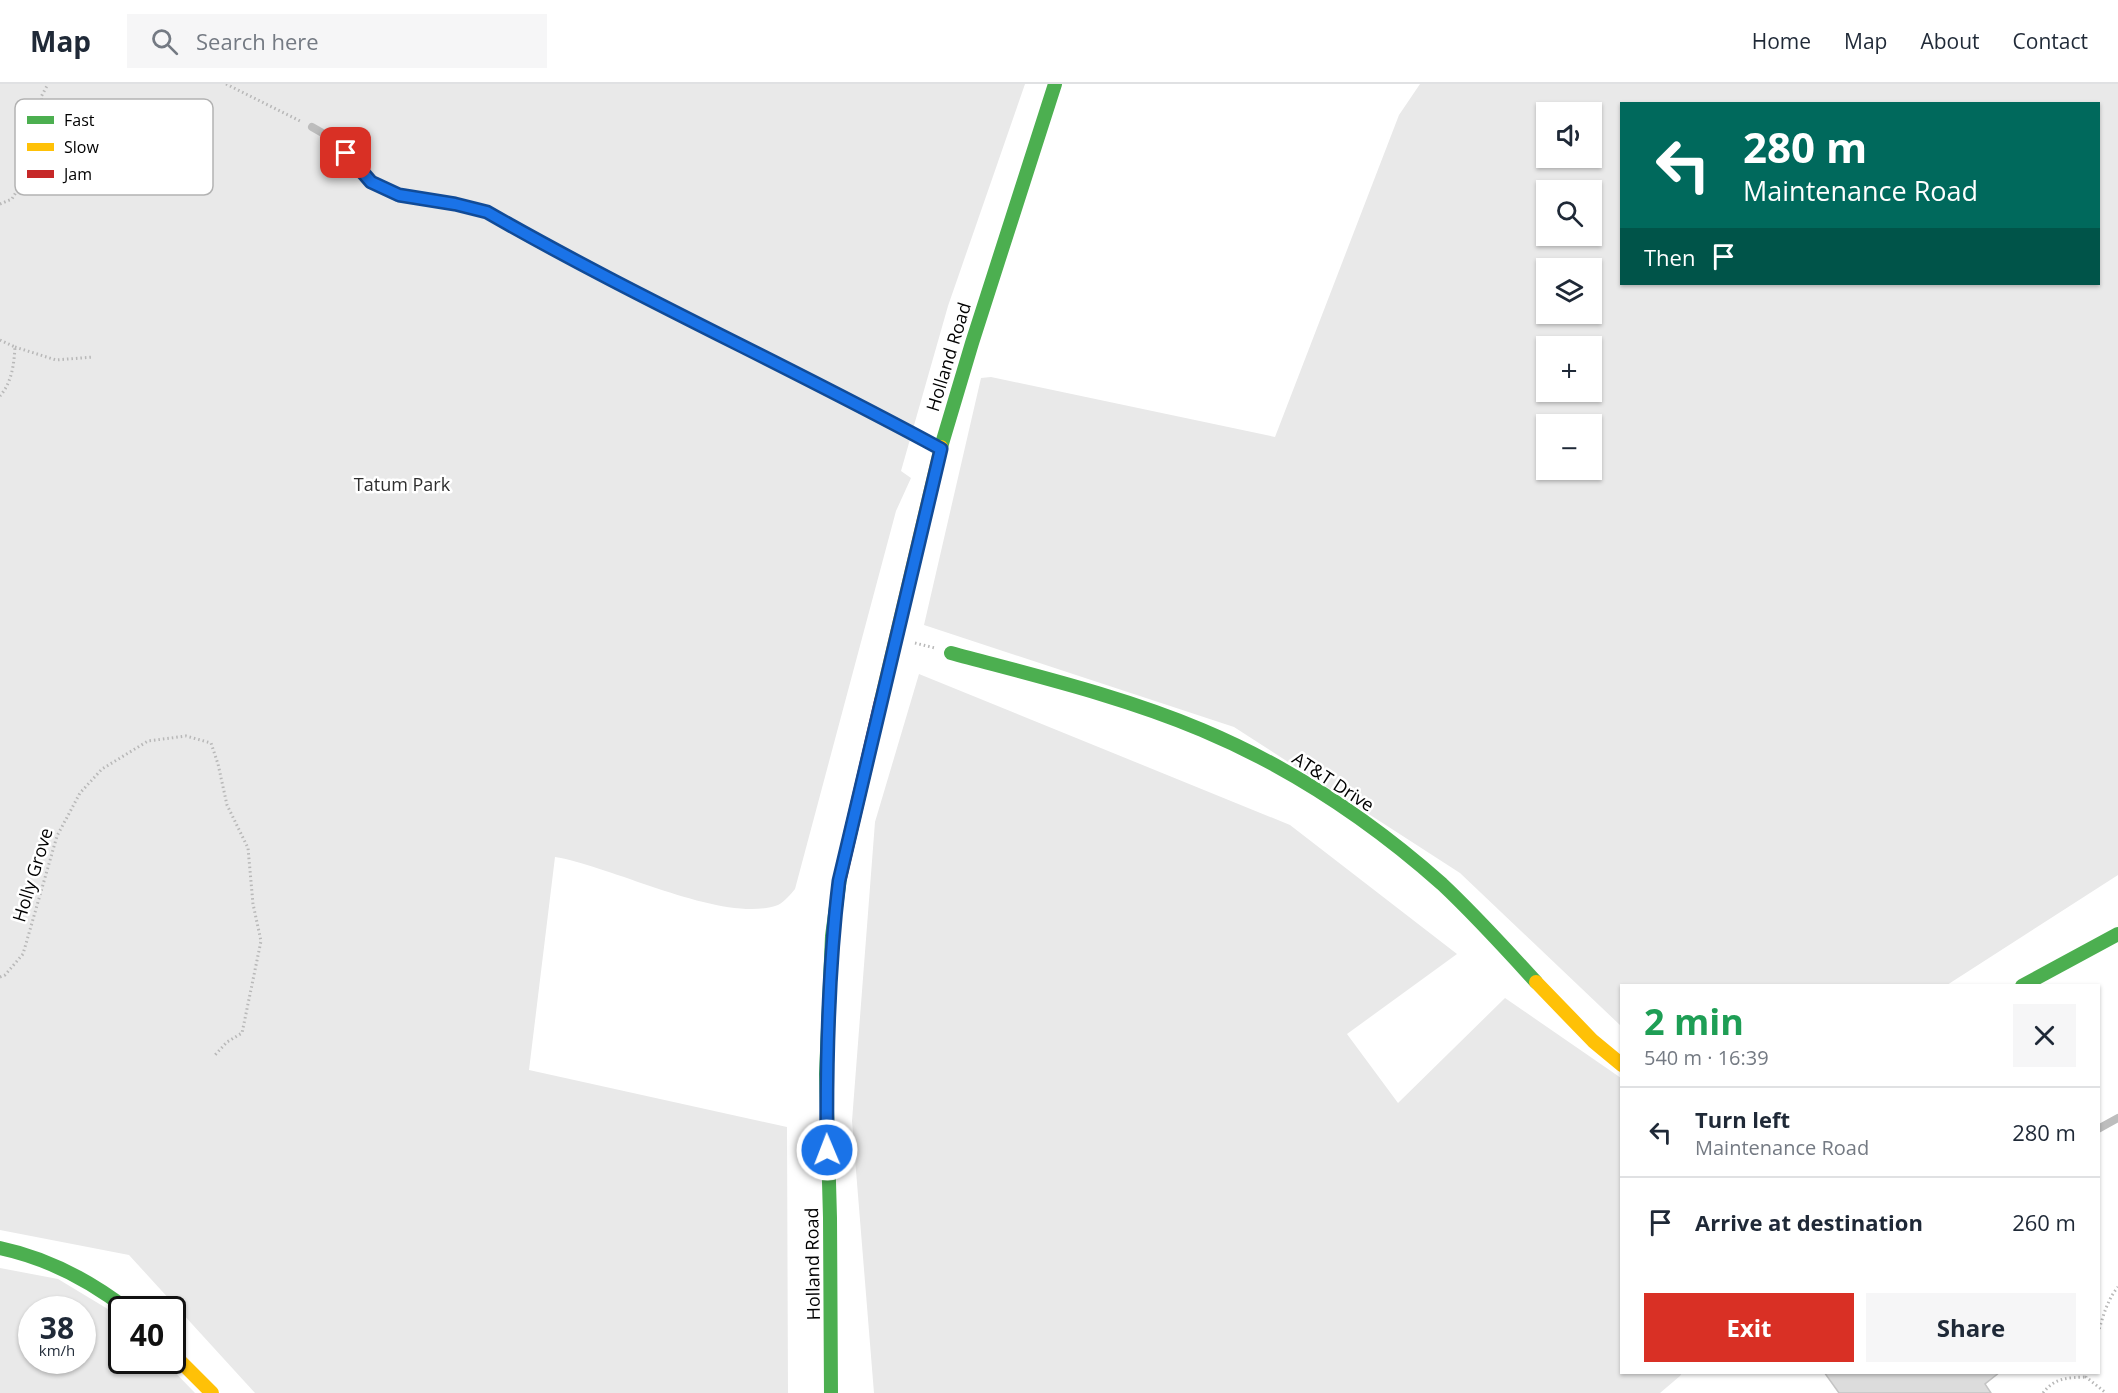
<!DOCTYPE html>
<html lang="en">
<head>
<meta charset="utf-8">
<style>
  :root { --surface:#fff; --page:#f6f6f7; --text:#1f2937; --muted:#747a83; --line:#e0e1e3; --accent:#d93025 }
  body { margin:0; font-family:"Open Sans",sans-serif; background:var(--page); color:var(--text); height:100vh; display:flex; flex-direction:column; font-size:22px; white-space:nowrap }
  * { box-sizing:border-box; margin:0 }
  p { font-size:20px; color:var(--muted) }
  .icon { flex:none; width:33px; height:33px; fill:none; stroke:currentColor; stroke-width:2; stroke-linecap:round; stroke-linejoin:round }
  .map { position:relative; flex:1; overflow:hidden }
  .details { position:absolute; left:1620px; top:900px; width:480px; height:390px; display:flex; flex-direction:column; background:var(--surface); border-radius:0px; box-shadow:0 2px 4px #0004 }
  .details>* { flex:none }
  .guide { position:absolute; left:1620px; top:18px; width:480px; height:183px; border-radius:0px; box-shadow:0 2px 4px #0004; background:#00695c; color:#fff; overflow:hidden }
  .buttons { position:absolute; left:1536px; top:18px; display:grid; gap:12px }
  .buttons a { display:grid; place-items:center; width:66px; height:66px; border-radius:0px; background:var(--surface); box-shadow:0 2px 4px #0004; font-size:30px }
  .speed { position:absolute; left:18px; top:1212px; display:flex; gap:12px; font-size:30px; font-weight:700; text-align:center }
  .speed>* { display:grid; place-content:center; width:78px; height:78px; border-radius:50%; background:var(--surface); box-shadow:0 2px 4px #0004; line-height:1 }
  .speed small { font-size:15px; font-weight:400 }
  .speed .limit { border:3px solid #111; border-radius:9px; background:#fff; color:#111 }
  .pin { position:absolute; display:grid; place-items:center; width:51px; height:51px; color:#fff; margin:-26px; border-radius:12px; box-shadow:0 3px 9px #0006 }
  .me { position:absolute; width:66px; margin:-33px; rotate:359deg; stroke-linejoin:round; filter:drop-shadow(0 0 4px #0008) }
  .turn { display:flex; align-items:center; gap:21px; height:126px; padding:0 24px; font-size:27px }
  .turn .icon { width:78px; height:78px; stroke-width:2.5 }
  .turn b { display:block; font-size:42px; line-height:51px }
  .then { display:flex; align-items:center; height:57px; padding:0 24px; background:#0003; gap:12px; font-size:22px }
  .round { display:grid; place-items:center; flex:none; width:63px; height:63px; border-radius:0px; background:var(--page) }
  .headline { display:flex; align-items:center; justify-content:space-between; height:102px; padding:0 24px }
  h1 { font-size:36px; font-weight:700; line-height:45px; color:#1e9e55 }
  .cta { display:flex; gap:12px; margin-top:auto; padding:12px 24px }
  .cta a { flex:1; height:69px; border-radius:0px; background:var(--accent); color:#fff; font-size:24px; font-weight:700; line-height:69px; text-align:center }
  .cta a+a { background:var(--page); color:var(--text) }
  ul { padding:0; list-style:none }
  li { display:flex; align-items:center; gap:18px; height:90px; padding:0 24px; border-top:2px solid var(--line) }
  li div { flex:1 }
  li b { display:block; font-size:22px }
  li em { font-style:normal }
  header { display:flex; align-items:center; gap:36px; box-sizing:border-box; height:84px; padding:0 30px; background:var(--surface); border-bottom:2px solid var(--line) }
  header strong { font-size:28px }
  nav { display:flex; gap:33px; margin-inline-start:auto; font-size:21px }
  .search { width:420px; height:54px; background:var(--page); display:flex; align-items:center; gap:15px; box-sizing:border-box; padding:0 21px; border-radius:0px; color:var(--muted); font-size:22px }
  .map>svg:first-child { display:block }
  .green { fill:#e9e9e9; fill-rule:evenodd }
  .building { fill:#dcdcdc; stroke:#c4c4c4; stroke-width:1.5 }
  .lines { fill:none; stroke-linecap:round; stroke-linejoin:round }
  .path { stroke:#b8b8b8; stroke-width:3; stroke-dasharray:1.5 3; stroke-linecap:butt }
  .lane { stroke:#bdbdbd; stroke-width:8 }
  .fast { stroke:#4caf50; stroke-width:14 }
  .slow { stroke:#ffc107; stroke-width:14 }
  .jam { stroke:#c62828; stroke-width:14 }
  .route-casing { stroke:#114b97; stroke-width:15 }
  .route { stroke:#1a73e8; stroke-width:10 }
  .labels { text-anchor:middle; stroke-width:5; stroke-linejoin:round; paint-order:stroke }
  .street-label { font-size:18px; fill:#000; stroke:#fff }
  .park-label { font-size:18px; fill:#2e2e2e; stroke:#fff }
  .key { fill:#fff; stroke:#b2b2b2; stroke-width:1.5 }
  .key-label { font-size:16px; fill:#000 }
</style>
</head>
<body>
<header>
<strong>Map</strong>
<div class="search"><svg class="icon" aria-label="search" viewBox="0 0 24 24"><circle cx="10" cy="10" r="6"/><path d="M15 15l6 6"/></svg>Search here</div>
<nav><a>Home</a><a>Map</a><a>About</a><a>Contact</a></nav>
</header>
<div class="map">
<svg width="2118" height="1309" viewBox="0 0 2118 1309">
  <rect width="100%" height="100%" fill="#fff"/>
  <g class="green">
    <path d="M0,0H1025L948,222L901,387L911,394L896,427L795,805C791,810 784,818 778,821C725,841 612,782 555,773L529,986L787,1043L788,1309H255L129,1171L0,1146Z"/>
    <path d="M1420,0H2118V791L1947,901L1622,902L1621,942L1460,789L1234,643L924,541L981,294L991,293L1275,353L1399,31ZM1622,20H2098V200H1622ZM1546,28H1592V74H1546ZM1546,106H1592V152H1546ZM1546,184H1592V230H1546ZM1546,262H1592V308H1546ZM1546,340H1592V386H1546Z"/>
    <polygon points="919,590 1290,741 1457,870 1347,950 1398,1019 1505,914 1621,994 1622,1288 1682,1289 1680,1292 1660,1309 874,1309 852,1037 875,738"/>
    <path d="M0,1184L58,1195L121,1233L122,1276L164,1277L195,1309H0ZM32,1226H82V1276H32Z"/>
  </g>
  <polygon class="building" points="1824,1288 2000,1288 1985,1300 1991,1309 1839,1309"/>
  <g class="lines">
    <g class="path">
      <polyline points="226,0 302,38"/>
      <polyline points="0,120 12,115 30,84 48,45 41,13 48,0"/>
      <path d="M0,256L15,263C14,280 12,298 0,312"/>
      <polyline points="15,263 56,276 93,273"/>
      <polyline points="915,559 935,564"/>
      <polyline points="0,893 5,891 23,870 57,752 80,709 102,685 148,657 186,652 211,659 218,680 227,721 248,764 253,820 261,857 242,949 227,958 215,971"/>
      <path d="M2098,1249C2103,1233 2107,1216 2118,1203"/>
      <polyline points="2088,1288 2086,1293 2106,1309"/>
      <path d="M2043,1309C2055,1293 2068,1294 2086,1293"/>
    </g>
    <g class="lane">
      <path d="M312,43L333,55L371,97L399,111L455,120L487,128C635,212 790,283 939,364"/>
      <polyline points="2098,1045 2118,1034"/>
    </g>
    <g class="fast">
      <polyline points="941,363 972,259 1055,0"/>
      <path d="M951,569C1036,592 1121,612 1202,646C1290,683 1371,737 1442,800C1475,831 1506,865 1536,898"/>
      <polyline points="2022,902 2118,850"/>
      <path d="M0,1164C48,1174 89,1196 128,1226"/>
      <polyline points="831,1309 830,1134 826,990 832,852 840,794"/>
    </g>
    <g class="slow">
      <polyline points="881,617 941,363"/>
      <polyline points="1536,898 1593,957 1622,981"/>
      <polyline points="172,1269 212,1309"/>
    </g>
    <polyline class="jam" points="840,794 881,617"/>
  </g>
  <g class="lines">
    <defs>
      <path id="route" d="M346,69L371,98L399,111L455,120L487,128C635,213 791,283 941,365L839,797C828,887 826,976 827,1066"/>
    </defs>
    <use href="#route" class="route-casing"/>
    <use href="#route" class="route"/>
  </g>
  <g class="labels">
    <g class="street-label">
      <text transform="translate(949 273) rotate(-73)" y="6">Holland Road</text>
      <text transform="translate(1333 698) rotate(33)" y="6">AT&amp;T Drive</text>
      <text transform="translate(33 791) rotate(-73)" y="6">Holly Grove</text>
      <text transform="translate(813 1180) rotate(-91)" y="6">Holland Road</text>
    </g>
    <g class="park-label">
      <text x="402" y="407">Tatum Park</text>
    </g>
  </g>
  <rect x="15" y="15" width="198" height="96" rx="9" class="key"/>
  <rect x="27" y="32" width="27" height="8" fill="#4caf50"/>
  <rect x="27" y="59" width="27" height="8" fill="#ffc107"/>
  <rect x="27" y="86" width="27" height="8" fill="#c62828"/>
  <g class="key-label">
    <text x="64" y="42">Fast</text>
    <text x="64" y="69">Slow</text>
    <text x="64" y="96">Jam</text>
  </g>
</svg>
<div class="buttons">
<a><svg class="icon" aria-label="sound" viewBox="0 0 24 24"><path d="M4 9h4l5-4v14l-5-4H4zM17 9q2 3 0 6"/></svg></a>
<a><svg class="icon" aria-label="search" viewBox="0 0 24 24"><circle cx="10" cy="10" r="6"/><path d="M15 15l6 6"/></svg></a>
<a><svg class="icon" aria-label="layers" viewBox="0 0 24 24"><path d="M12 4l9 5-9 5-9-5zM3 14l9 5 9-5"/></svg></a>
<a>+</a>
<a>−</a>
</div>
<div class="speed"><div>38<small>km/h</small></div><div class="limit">40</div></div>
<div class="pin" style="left:346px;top:69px;background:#d93025"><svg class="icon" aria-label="arrive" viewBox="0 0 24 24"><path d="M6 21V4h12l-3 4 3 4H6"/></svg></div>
<svg class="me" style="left:827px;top:1066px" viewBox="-20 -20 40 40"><circle r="17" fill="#1a73e8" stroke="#fff" stroke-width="3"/><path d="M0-11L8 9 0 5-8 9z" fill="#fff"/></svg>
<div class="guide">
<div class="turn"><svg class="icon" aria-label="left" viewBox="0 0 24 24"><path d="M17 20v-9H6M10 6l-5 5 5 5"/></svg><div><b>280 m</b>Maintenance Road</div></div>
<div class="then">Then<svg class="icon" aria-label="arrive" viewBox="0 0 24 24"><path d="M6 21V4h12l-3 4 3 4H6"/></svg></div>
</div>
<section class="details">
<div class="headline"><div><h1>2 min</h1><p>540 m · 16:39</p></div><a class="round"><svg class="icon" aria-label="close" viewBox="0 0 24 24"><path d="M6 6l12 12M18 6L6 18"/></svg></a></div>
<ul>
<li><svg class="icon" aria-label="left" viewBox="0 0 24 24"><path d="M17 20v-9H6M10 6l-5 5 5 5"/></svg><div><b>Turn left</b><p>Maintenance Road</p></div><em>280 m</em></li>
<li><svg class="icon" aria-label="arrive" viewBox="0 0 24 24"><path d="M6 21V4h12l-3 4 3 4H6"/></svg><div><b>Arrive at destination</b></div><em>260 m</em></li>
</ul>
<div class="cta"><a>Exit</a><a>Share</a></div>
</section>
</div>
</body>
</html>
